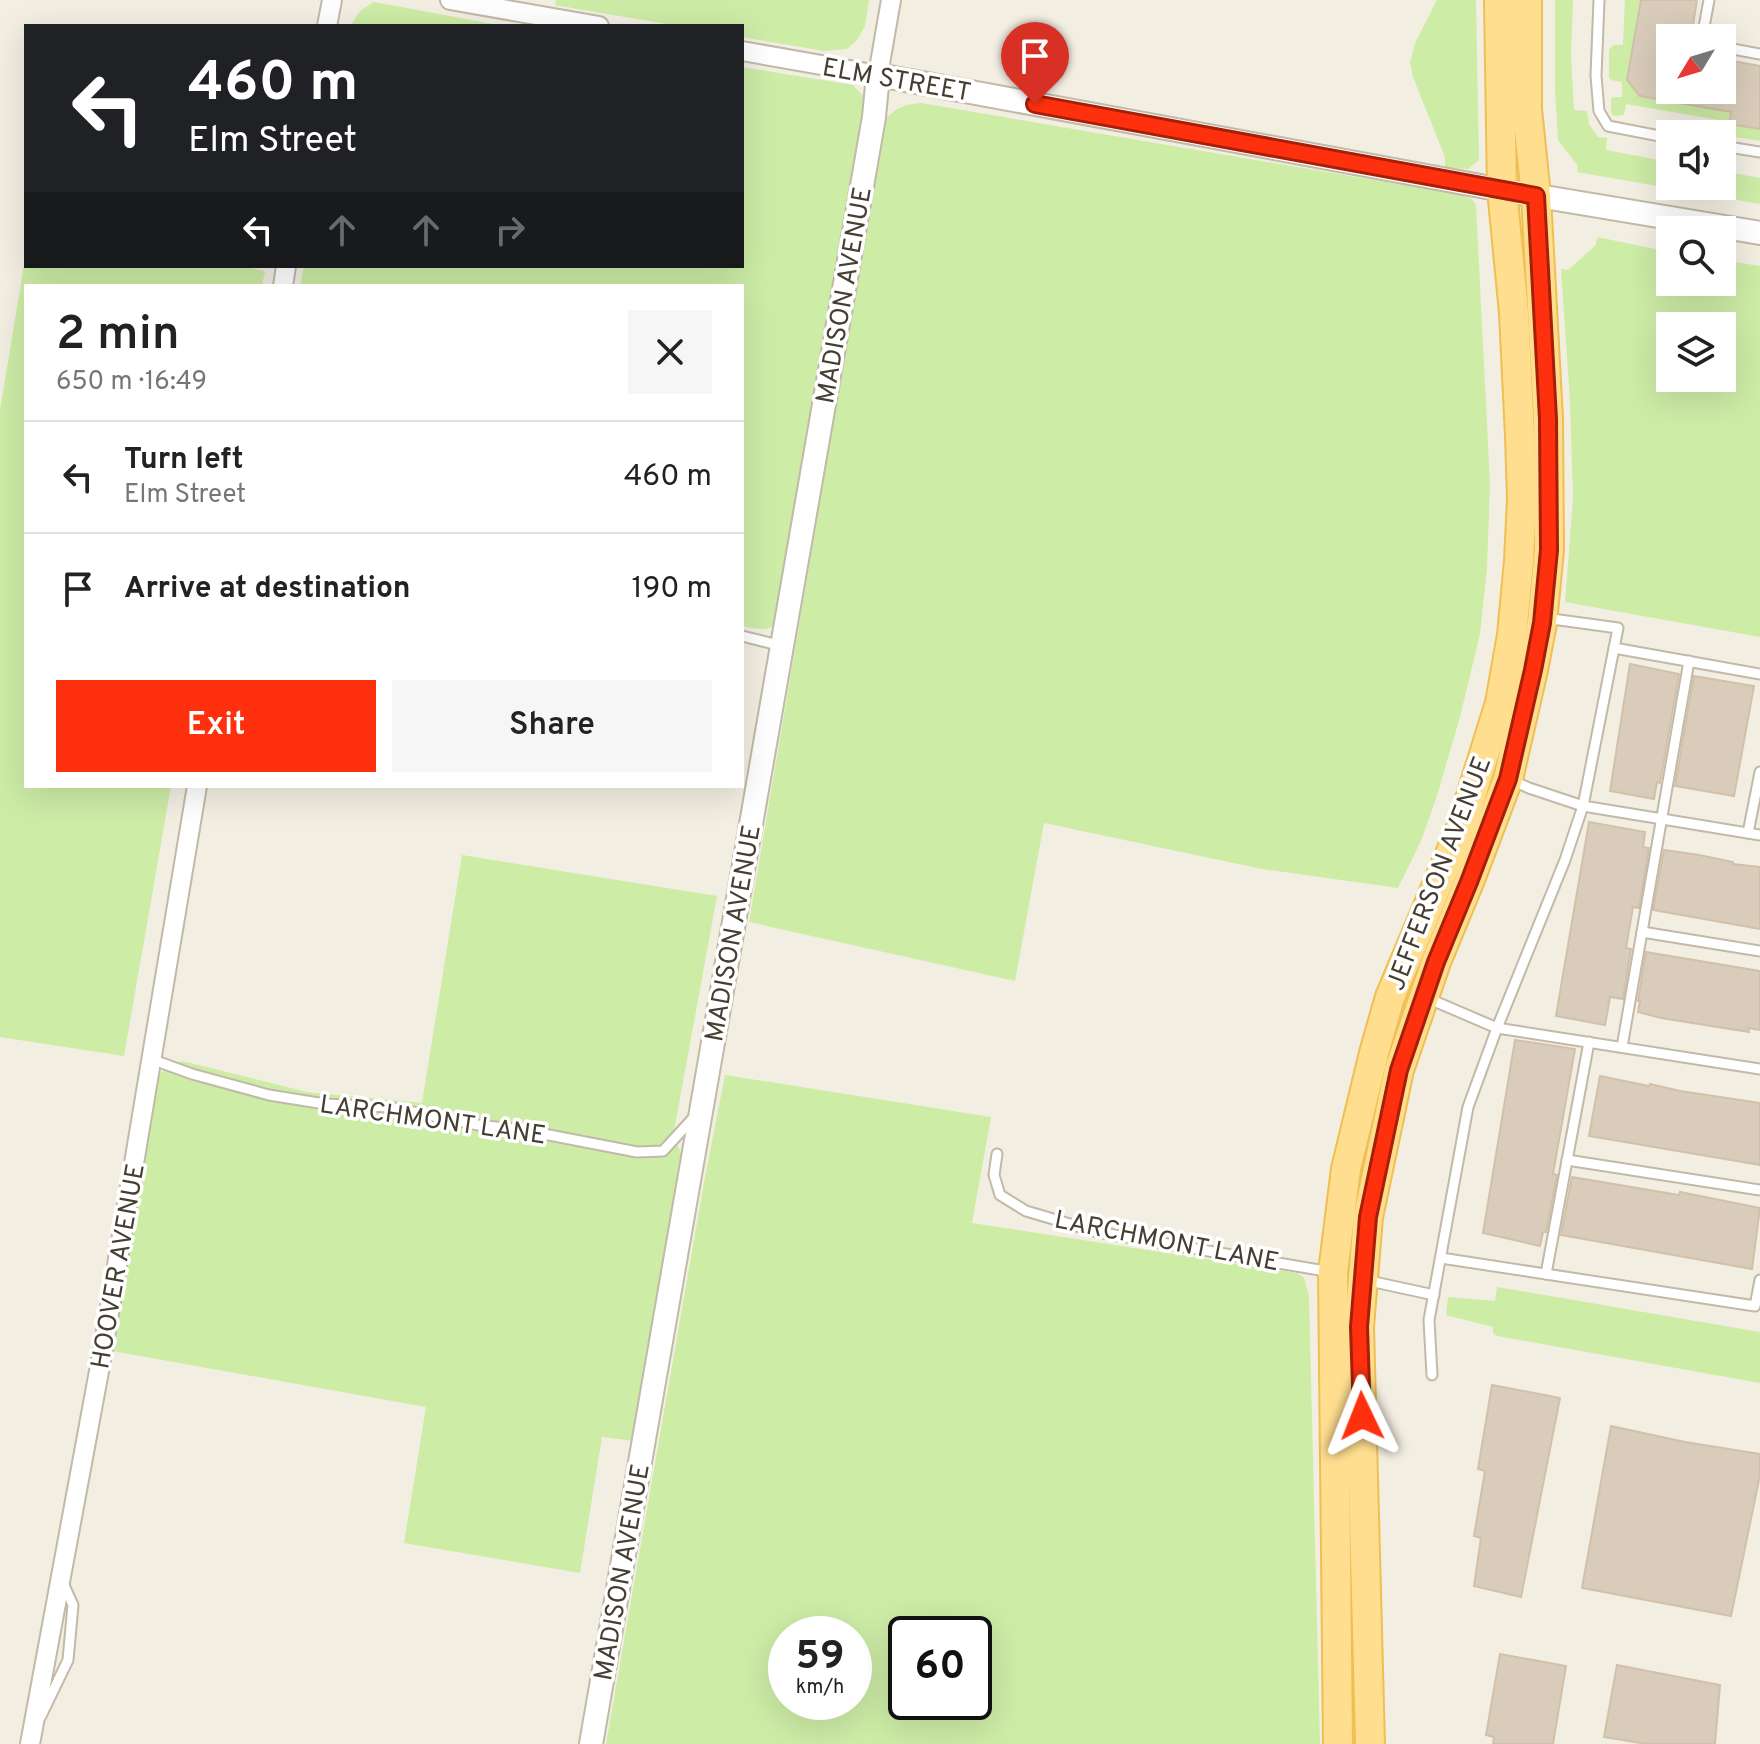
<!DOCTYPE html>
<html lang="en">
<head>
<meta charset="utf-8">
<style>
  :root { --surface:#fff; --page:#f6f6f6; --text:#222; --muted:#767676; --line:#e0e0e0; --accent:#ff300d }
  body { margin:0; font-family:Overpass,sans-serif; background:var(--page); color:var(--text); height:100vh; display:flex; flex-direction:column; font-size:30px; white-space:nowrap }
  * { box-sizing:border-box; margin:0 }
  p { font-size:26px; color:var(--muted) }
  .icon { flex:none; width:44px; height:44px; fill:none; stroke:currentColor; stroke-width:2; stroke-linecap:round; stroke-linejoin:round }
  .map { position:relative; flex:1; overflow:hidden }
  .drawer { position:absolute; left:24px; top:284px; width:720px; height:504px; display:flex; flex-direction:column; background:var(--surface); border-radius:0px; box-shadow:0 8px 32px #0002 }
  .drawer>* { flex:none }
  .top-card { position:absolute; left:24px; top:24px; width:720px; height:244px; border-radius:0px; box-shadow:0 8px 32px #0002; background:#202124; color:#fff; overflow:hidden }
  .needle { width:52px; rotate:232deg }
  .tools { position:absolute; left:1656px; top:24px; display:grid; gap:16px }
  .tools a { display:grid; place-items:center; width:80px; height:80px; border-radius:0px; background:var(--surface); box-shadow:0 8px 32px #0002; font-size:40px }
  .speed { position:absolute; left:768px; top:1616px; display:flex; gap:16px; font-size:40px; font-weight:700; text-align:center }
  .speed>* { display:grid; place-content:center; width:104px; height:104px; border-radius:50%; background:var(--surface); box-shadow:0 8px 32px #0002; line-height:1 }
  .speed small { font-size:20px; font-weight:400 }
  .speed .limit { border:4px solid #111; border-radius:12px; background:#fff; color:#111 }
  .pin { position:absolute; display:grid; place-items:center; width:68px; height:68px; color:#fff; margin:-82px -34px; border-radius:50% 50% 50% 0; rotate:-45deg; box-shadow:0 0 8px #0007 }
  .pin .icon { rotate:45deg }
  .me { position:absolute; width:88px; margin:-44px; rotate:358deg; stroke-linejoin:round; filter:drop-shadow(0 0 6px #0008) }
  .turn { display:flex; align-items:center; gap:28px; height:168px; padding:0 32px; font-size:36px }
  .turn .icon { width:104px; height:104px; stroke-width:2.5 }
  .turn b { display:block; font-size:56px; line-height:68px }
  .lanes { display:flex; align-items:center; height:76px; padding:0 32px; background:#0003; justify-content:center; gap:40px; direction:ltr }
  .lanes .off { opacity:.35 }
  .round { display:grid; place-items:center; flex:none; width:84px; height:84px; border-radius:0px; background:var(--page) }
  .overview { display:flex; align-items:center; justify-content:space-between; height:136px; padding:0 32px }
  h1 { font-size:48px; font-weight:600; line-height:60px }
  .primary-button { display:flex; gap:16px; margin-top:auto; padding:16px 32px }
  .primary-button a { flex:1; height:92px; border-radius:0px; background:var(--accent); color:#fff; font-size:32px; font-weight:600; line-height:92px; text-align:center }
  .primary-button a+a { background:var(--page); color:var(--text) }
  ul { padding:0; list-style:none }
  li { display:flex; align-items:center; gap:24px; height:112px; padding:0 32px; border-top:2px solid var(--line) }
  li div { flex:1 }
  li b { display:block; font-size:30px }
  li em { font-style:normal }
  .map>svg:first-child { display:block }
  .green { fill:#cdeca6; fill-rule:evenodd }
  .building { fill:#d9ccba; stroke:#d1c1a9; stroke-width:2 }
  .lines { fill:none; stroke-linecap:round; stroke-linejoin:round }
  .service-casing { stroke:#c2b9a7; stroke-width:13 }
  .minor-casing { stroke:#c2b9a7; stroke-width:22 }
  .tertiary-casing { stroke:#c2b9a7; stroke-width:26 }
  .primary-casing { stroke:#efbf54; stroke-width:32 }
  .service { stroke:#fff; stroke-width:9 }
  .minor { stroke:#fff; stroke-width:18 }
  .tertiary { stroke:#fff; stroke-width:22 }
  .primary { stroke:#ffde8f; stroke-width:28 }
  .route-casing { stroke:#a61f08; stroke-width:20 }
  .route { stroke:#ff300d; stroke-width:14 }
  .labels { text-anchor:middle; stroke-width:7; stroke-linejoin:round; paint-order:stroke }
  .street-label { font-size:26px; fill:#453e32; stroke:#fff }
</style>
</head>
<body>
<div class="map">
<svg width="1760" height="1744" viewBox="0 0 1760 1744">
  <rect width="100%" height="100%" fill="#f3eee2"/>
  <g class="green">
    <polygon points="556,0 869,0 865,26 857,40 847,49 824,51 742,37 742,26 678,26 555,5"/>
    <polygon points="1437,0 1476,0 1479,160 1468,169 1445,168 1445,157 1413,77 1410,62 1416,41"/>
    <polygon points="1555,0 1573,0 1571,55 1574,110 1587,111 1589,124 1598,137 1607,138 1606,150 1670,162 1670,186 1722,186 1722,171 1760,178 1760,204 1577,172 1578,166 1558,140 1555,90"/>
    <polygon points="1625,0 1641,0 1635,31 1672,38 1670,38 1670,90 1692,90 1690,105 1731,112 1729,123 1760,129 1760,141 1717,134 1719,120 1626,104 1624,115 1614,116 1611,113 1611,99 1614,97 1622,97 1622,82 1611,80 1609,77 1609,50 1613,45 1623,45"/>
    <polygon points="374,2 504,26 350,26 360,11"/>
    <path d="M742,67L853,85L864,97L865,109L776,625C766,632 754,628 742,626V286H300L304,266H742Z"/>
    <path d="M921,103L1462,195L1472,199L1476,205L1490,484L1487,568L1480,634L1460,717L1436,799L1421,841L1398,888L1262,869L1044,823L1015,981L749,922L884,121C895,108 904,104 921,103Z"/>
    <path d="M1597,237L1670,252V282H1722V260L1760,266V637L1565,602L1573,498L1570,402L1561,269L1568,270L1596,245ZM1670,326H1722V378H1670Z"/>
    <polygon points="26,253 26,266 238,266 265,271 262,286 26,286 26,786 171,786 124,1056 0,1037 0,410"/>
    <path d="M462,855L717,896L673,1137L680,1150L683,1161L635,1441L602,1437L580,1573L404,1543L426,1407L112,1351L155,1081C162,1069 169,1065 182,1061L307,1092L422,1103Z"/>
    <path d="M725,1075L991,1117L972,1223L1297,1273L1304,1278L1309,1296L1320,1744H606L705,1177ZM786,1634H854V1702H786ZM906,1634H974V1702H906Z"/>
    <polygon points="1497,1287 1760,1332 1760,1383 1497,1336 1493,1333 1493,1327 1446,1315 1448,1297 1495,1301"/>
  </g>
  <g class="building">
    <polygon points="1641,0 1697,0 1691,38 1670,38 1670,90 1722,90 1722,59 1760,66 1760,129 1729,124 1731,112 1640,96 1627,80"/>
    <polygon points="1630,664 1679,674 1660,783 1657,782 1654,799 1610,791"/>
    <polygon points="1694,676 1754,686 1734,796 1675,786"/>
    <polygon points="1589,822 1645,832 1643,847 1649,848 1639,908 1633,907 1626,948 1631,949 1623,999 1610,997 1605,1025 1556,1016"/>
    <polygon points="1664,850 1699,855 1733,862 1733,864 1760,867 1760,929 1653,910"/>
    <polygon points="1646,952 1760,971 1760,1030 1748,1028 1749,1032 1661,1018 1638,1012 1640,1001 1638,1001"/>
    <polygon points="1515,1040 1575,1049 1553,1174 1557,1175 1546,1232 1543,1232 1540,1246 1483,1233"/>
    <polygon points="1600,1076 1649,1086 1650,1084 1680,1091 1760,1103 1760,1165 1589,1136"/>
    <polygon points="1572,1177 1679,1195 1680,1192 1760,1208 1752,1269 1561,1235"/>
    <polygon points="1492,1385 1560,1398 1521,1597 1474,1586 1481,1538 1474,1536 1485,1471 1478,1469"/>
    <polygon points="1611,1426 1685,1442 1760,1454 1760,1475 1731,1616 1582,1588"/>
    <polygon points="1500,1654 1566,1666 1553,1744 1493,1744 1494,1737 1486,1735"/>
    <polygon points="1617,1665 1720,1685 1715,1744 1647,1744 1604,1737"/>
  </g>
  <g class="lines">
    <defs>
      <g id="service">
        <polyline points="1599,0 1596,76 1599,111 1608,126 1670,138"/>
        <polyline points="1702,38 1709,0"/>
        <polyline points="1722,47 1760,54"/>
        <polyline points="1722,146 1760,152"/>
        <polyline points="742,636 782,646"/>
        <polyline points="1614,648 1760,674"/>
        <polyline points="1511,780 1529,788 1583,806 1760,835"/>
        <polyline points="1748,833 1760,772"/>
        <polyline points="1642,932 1760,951"/>
        <polyline points="1427,998 1497,1028 1760,1069"/>
        <polyline points="1622,1047 1689,661"/>
        <polyline points="151,1059 192,1074 269,1095 325,1104 388,1107 478,1125 523,1130 637,1152 663,1151 696,1115"/>
        <polyline points="997,1154 994,1175 1000,1195 1026,1211 1097,1232 1331,1272"/>
        <polyline points="1567,1160 1760,1190"/>
        <polyline points="1441,1258 1755,1306 1760,1280"/>
        <polyline points="1546,1274 1589,1042"/>
        <polyline points="1365,1280 1434,1295"/>
        <polyline points="1432,1375 1429,1320 1468,1107 1497,1028 1565,860 1583,806 1618,628 1545,618"/>
        <polyline points="41,1716 68,1660 73,1605 63,1583"/>
      </g>
      <g id="minor">
        <polyline points="450,0 599,26"/>
        <polyline points="327,26 332,0"/>
        <polyline points="742,51 878,75 891,0"/>
        <polyline points="283,286 286,266"/>
        <polyline points="30,1744 102,1355 197,786"/>
      </g>
      <polyline id="tertiary" points="591,1744 874,117 878,75 1502,190 1760,233"/>
      <g id="primary">
        <polyline points="1338,1744 1333,1272 1346,1169 1374,1053 1390,997 1461,828 1500,703 1512,635 1519,561 1522,499 1520,436 1514,313 1502,190 1499,0"/>
        <polyline points="1370,1744 1359,1327 1368,1217 1399,1070 1436,962 1469,882 1508,779 1533,670 1542,623 1549,550 1548,419 1536,196 1527,109 1527,0"/>
      </g>
    </defs>
    <use href="#service" class="service-casing"/>
    <use href="#minor" class="minor-casing"/>
    <use href="#tertiary" class="tertiary-casing"/>
    <use href="#primary" class="primary-casing"/>
    <use href="#service" class="service"/>
    <use href="#minor" class="minor"/>
    <use href="#tertiary" class="tertiary"/>
    <use href="#primary" class="primary"/>
  </g>
  <g class="lines">
    <defs>
      <polyline id="route" points="1035,104 1536,196 1548,419 1549,550 1542,623 1533,670 1508,779 1469,882 1436,962 1399,1070 1368,1217 1359,1327 1362,1416"/>
    </defs>
    <use href="#route" class="route-casing"/>
    <use href="#route" class="route"/>
  </g>
  <g class="labels">
    <g class="street-label">
      <text transform="translate(897 79) rotate(10)" y="9">ELM STREET</text>
      <text transform="translate(843 295) rotate(-80)" y="9">MADISON AVENUE</text>
      <text transform="translate(1438 873) rotate(-69)" y="9">JEFFERSON AVENUE</text>
      <text transform="translate(732 933) rotate(-80)" y="9">MADISON AVENUE</text>
      <text transform="translate(433 1119) rotate(8)" y="9">LARCHMONT LANE</text>
      <text transform="translate(1167 1240) rotate(11)" y="9">LARCHMONT LANE</text>
      <text transform="translate(117 1266) rotate(-80)" y="9">HOOVER AVENUE</text>
      <text transform="translate(621 1572) rotate(-80)" y="9">MADISON AVENUE</text>
    </g>
  </g>
</svg>
<div class="tools">
<a><svg class="needle" viewBox="-14 -14 28 28"><path d="M0-13l5 13h-10z" fill="#e53935"/><path d="M0 13l5-13h-10z" fill="#767676"/></svg></a>
<a><svg class="icon" aria-label="sound" viewBox="0 0 24 24"><path d="M4 9h4l5-4v14l-5-4H4zM17 9q2 3 0 6"/></svg></a>
<a><svg class="icon" aria-label="search" viewBox="0 0 24 24"><circle cx="10" cy="10" r="6"/><path d="M15 15l6 6"/></svg></a>
<a><svg class="icon" aria-label="layers" viewBox="0 0 24 24"><path d="M12 4l9 5-9 5-9-5zM3 14l9 5 9-5"/></svg></a>
</div>
<div class="speed"><div>59<small>km/h</small></div><div class="limit">60</div></div>
<div class="pin" style="left:1035px;top:104px;background:#d93025"><svg class="icon" aria-label="arrive" viewBox="0 0 24 24"><path d="M6 21V4h12l-3 4 3 4H6"/></svg></div>
<svg class="me" style="left:1362px;top:1416px" viewBox="-20 -20 40 40"><path d="M0-17L14 15 0 8-14 15z" fill="#ff300d" stroke="#fff" stroke-width="4"/></svg>
<div class="top-card">
<div class="turn"><svg class="icon" aria-label="left" viewBox="0 0 24 24"><path d="M17 20v-9H6M10 6l-5 5 5 5"/></svg><div><b>460 m</b>Elm Street</div></div>
<div class="lanes"><svg class="icon" aria-label="left" viewBox="0 0 24 24"><path d="M17 20v-9H6M10 6l-5 5 5 5"/></svg><svg class="icon off" aria-label="ahead" viewBox="0 0 24 24"><path d="M12 20V5M6 11l6-6 6 6"/></svg><svg class="icon off" aria-label="ahead" viewBox="0 0 24 24"><path d="M12 20V5M6 11l6-6 6 6"/></svg><svg class="icon off" aria-label="right" viewBox="0 0 24 24"><path d="M7 20v-9h11M14 6l5 5-5 5"/></svg></div>
</div>
<section class="drawer">
<div class="overview"><div><h1>2 min</h1><p>650 m · 16:49</p></div><a class="round"><svg class="icon" aria-label="close" viewBox="0 0 24 24"><path d="M6 6l12 12M18 6L6 18"/></svg></a></div>
<ul>
<li><svg class="icon" aria-label="left" viewBox="0 0 24 24"><path d="M17 20v-9H6M10 6l-5 5 5 5"/></svg><div><b>Turn left</b><p>Elm Street</p></div><em>460 m</em></li>
<li><svg class="icon" aria-label="arrive" viewBox="0 0 24 24"><path d="M6 21V4h12l-3 4 3 4H6"/></svg><div><b>Arrive at destination</b></div><em>190 m</em></li>
</ul>
<div class="primary-button"><a>Exit</a><a>Share</a></div>
</section>
</div>
</body>
</html>
